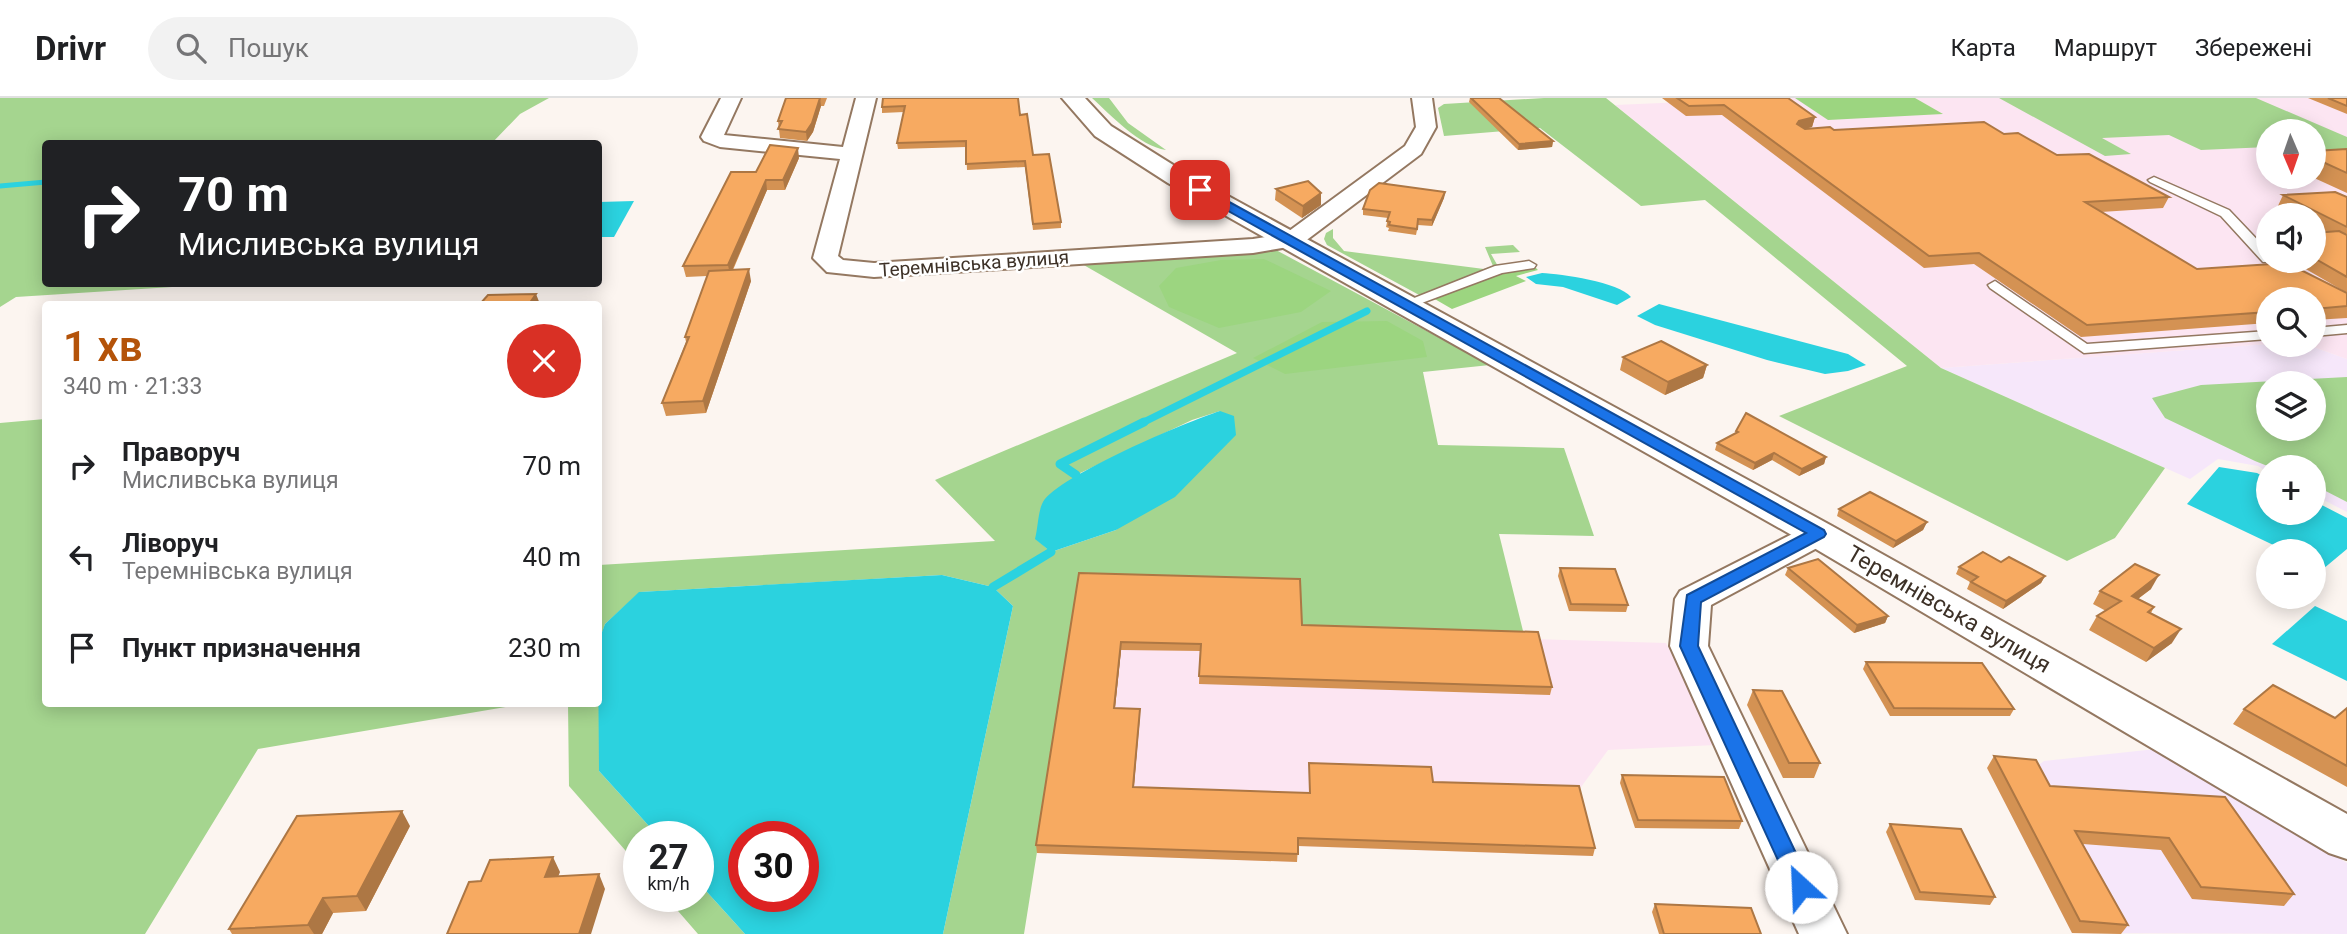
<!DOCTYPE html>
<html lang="uk">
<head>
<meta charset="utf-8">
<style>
  :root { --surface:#fff; --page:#f2f2f2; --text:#202124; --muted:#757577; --line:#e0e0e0; --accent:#b45309 }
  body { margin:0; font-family:Roboto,sans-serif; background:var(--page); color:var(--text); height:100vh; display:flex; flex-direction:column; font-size:26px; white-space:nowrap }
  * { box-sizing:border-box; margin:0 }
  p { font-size:23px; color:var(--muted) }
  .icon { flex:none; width:38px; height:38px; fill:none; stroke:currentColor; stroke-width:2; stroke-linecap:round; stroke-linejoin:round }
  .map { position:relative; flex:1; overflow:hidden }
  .details { position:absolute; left:42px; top:203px; width:560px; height:406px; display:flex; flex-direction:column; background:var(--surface); border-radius:7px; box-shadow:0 4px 18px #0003 }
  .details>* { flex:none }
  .guide { position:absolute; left:42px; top:42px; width:560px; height:147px; border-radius:7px; box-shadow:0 4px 18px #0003; background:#202124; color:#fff; overflow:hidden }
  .needle { width:46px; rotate:178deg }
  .tools { position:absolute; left:2256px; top:21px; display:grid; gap:14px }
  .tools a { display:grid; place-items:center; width:70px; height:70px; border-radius:50%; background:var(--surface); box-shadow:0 4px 18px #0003; font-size:35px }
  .speed { position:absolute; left:623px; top:723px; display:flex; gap:14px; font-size:35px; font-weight:700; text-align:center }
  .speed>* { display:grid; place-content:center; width:91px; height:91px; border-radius:50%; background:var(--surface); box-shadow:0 4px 18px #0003; line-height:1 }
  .speed small { font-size:18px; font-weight:400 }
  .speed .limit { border:10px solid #d22; background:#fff; color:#111 }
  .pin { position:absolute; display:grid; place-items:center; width:60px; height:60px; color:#fff; margin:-30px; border-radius:14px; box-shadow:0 4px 10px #0006 }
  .me { position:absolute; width:77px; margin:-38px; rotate:335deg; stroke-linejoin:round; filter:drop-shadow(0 0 5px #0008) }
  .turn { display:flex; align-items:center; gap:24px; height:147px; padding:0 21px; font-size:32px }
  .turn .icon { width:91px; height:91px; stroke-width:2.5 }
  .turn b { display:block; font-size:49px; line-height:60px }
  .round { display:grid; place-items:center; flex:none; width:74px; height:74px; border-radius:37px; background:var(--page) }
  .headline { display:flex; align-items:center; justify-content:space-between; height:119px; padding:0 21px }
  h1 { font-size:42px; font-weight:600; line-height:52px; color:var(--accent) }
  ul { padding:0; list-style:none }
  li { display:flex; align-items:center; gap:21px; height:91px; padding:0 21px }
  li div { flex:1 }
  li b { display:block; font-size:26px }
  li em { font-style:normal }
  header { display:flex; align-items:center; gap:42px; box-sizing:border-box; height:98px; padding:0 35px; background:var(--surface); border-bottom:2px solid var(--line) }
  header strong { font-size:33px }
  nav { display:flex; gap:38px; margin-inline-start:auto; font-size:24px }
  .search { width:490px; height:63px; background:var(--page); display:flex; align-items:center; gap:18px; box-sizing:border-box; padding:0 24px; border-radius:38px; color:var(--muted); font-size:26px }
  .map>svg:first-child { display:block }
  .commercial { fill:#f6e7fa; fill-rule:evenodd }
  .industrial { fill:#fce5f2; fill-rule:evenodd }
  .green { fill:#a5d58f; fill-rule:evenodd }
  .forest { fill:#9cd580 }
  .water { fill:#2bd2df; fill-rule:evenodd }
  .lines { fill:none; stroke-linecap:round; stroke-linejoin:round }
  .stream-far2 { stroke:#2bd2df; stroke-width:5 }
  .stream-far1 { stroke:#2bd2df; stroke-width:7 }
  .stream { stroke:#2bd2df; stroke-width:9 }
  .service-casing { stroke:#947861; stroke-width:3 }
  .minor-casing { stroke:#947861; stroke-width:4 }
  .tertiary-casing { stroke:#947861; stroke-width:4 }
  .service { fill:#fff; fill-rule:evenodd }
  .minor { fill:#fff; fill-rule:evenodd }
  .tertiary { fill:#fff; fill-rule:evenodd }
  .wall { fill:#d49253 }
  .shaded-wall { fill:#ad7744 }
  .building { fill:#f7aa61; stroke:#ad7744; stroke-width:2 }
  .route { fill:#1a73e8; stroke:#114b97; stroke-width:2 }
  .labels { text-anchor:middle; stroke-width:5; stroke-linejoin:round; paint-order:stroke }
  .far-street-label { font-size:19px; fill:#3d3127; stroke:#fff }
  .street-label { font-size:23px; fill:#3d3127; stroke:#fff }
</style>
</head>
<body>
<header>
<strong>Drivr</strong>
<div class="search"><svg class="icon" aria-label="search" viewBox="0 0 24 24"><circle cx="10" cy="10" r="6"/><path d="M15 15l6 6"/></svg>Пошук</div>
<nav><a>Карта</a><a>Маршрут</a><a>Збережені</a></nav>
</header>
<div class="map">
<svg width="2347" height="836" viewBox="0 0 2347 836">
  <rect width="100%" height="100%" fill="#fcf5f0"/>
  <g class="commercial">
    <path d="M2268,246L2308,247L2347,261V414L2314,397V369H2268V374L2258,368L2218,361L2190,381L1941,270ZM2268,285H2314V331H2268Z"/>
    <polygon points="2156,651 2347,765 2347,836 2072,835 1987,670 2029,674 2044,663"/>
  </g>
  <g class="industrial">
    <path d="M1777,0H2347V261L2308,247H2314V201H2268V246L1941,270L1615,7ZM2268,33H2314V79H2268ZM2268,117H2314V163H2268Z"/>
    <polygon points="1079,483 1302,534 1666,545 1716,647 1608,652 1576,696 1593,758 1297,748 1297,764 1037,755"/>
  </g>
  <g class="green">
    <polygon points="0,0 549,0 520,16 492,45 46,46 46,186 219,186 16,199 0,209"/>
    <path d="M1092,0H1109L1128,25L1166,52C1139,48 1112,18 1092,0Z"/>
    <polygon points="1544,0 1606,0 1941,270 2165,370 2115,440 2067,463 1779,318 1907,268 1705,102 1641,108 1540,30 1444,38 1438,10 1444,6"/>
    <polygon points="1999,0 2256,0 2347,39 2347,68 2314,53 2314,33 2268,33 2268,49 2201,52 2169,37 2102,40 2131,56 2105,58"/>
    <polygon points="1333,131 1333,140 1344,153 1484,171 1493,168 1485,149 1513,147 1520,154 1491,156 1499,170 1421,198 1327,147 1324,141 1326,135"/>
    <path d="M1276,152L1490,267L1423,274L1438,347L1564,350L1594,438L1499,436L1525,541L1302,534L1080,483L1024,836H943L1013,508L993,489L942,477L640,494L605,526L599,545V467L995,443L935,382L1237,255L1082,166ZM1220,313L1116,432L1051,454L1036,441L1076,377L1192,322Z"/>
    <path d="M2347,279V404L2314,387V369H2270L2255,363L2165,320L2152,300L2201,287ZM2268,285H2314V331H2268Z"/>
    <polygon points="45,321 46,606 523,606 258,651 145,836 0,836 0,325"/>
    <polygon points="599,578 599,673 658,738 639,738 639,768 569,688 568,606 598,606"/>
    <polygon points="698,784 745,836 698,836 665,798 698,798"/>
  </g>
  <g class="forest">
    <polygon points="1795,0 1915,0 1943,16 1828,22"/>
    <polygon points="1264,161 1331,193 1301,214 1219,230 1169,209 1159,188 1176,170 1221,162"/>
    <polygon points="1535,169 1538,172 1516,178 1526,183 1452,211 1433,200 1499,175"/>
    <polygon points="1387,223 1423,243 1427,259 1285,276 1253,260 1322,224"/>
  </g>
  <g class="water">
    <polygon points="634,103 614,139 599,139 599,104"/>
    <path d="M1542,175C1561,176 1619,184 1631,199L1617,207L1563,189L1536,186L1526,179Z"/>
    <polygon points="1659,206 1848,256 1866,267 1848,273 1825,276 1767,262 1655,227 1637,218"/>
    <path d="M1220,313L1234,318L1236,337L1175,399L1116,432L1051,454L1035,441C1038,430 1038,413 1043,404C1058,378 1188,323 1220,313Z"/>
    <polygon points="2219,369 2257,375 2268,381 2268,415 2314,415 2314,403 2347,420 2347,451 2323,471 2314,467 2314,453 2286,453 2187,406"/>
    <path d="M942,477L993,489L1013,508L943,836H745L698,784V738H658L599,673L598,545L605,526L639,494ZM803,738V798H744V738Z"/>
    <polygon points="2315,508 2347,523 2347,583 2272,546"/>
  </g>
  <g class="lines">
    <polyline class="stream-far2" points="0,88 46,84"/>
    <polyline class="stream-far1" points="1140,326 1367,213"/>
    <g class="stream">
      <polyline points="1076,377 1060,366 1144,324"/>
      <polyline points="993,489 1051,454"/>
    </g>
    <defs>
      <g id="service">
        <polygon points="2154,79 2229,112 2268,153 2268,163 2273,164 2263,164 2221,118 2150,84 2148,82"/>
        <polygon points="1529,163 1536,167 1534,170 1502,175 1411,209 1401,209 1399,206 1495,168"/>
        <polygon points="1995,183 2087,246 2268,233 2268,241 2084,255 1990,190 1988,187"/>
        <polygon points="2347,227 2347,235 2314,238 2314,230"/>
      </g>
      <g id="minor">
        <polygon points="721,0 741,0 724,37 843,49 856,0 876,0 838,158 843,162 874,165 1253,141 1285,136 1405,48 1416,29 1412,0 1432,0 1436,29 1421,56 1300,147 1253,155 874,179 827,174 813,160 840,61 720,49 704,43 701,39"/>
        <polygon points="1818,426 1830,429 1835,436 1830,443 1711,507 1708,548 1847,836 1799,836 1670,548 1675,501 1680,493 1806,429"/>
      </g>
      <polygon id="tertiary" points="1062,0 1085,0 1111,28 1186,75 1832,428 2347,716 2347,761 2329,755 1804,444 1168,85 1095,38"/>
    </defs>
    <use href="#service" class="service-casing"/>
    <use href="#minor" class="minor-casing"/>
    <use href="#tertiary" class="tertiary-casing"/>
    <use href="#service" class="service"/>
    <use href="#minor" class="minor"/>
    <use href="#tertiary" class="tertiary"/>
  </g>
  <g class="wall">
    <polygon points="786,0 827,0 824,8 821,8 813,34 807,43 780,40 778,23"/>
    <polygon points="883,0 1020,17 1033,57 1061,124 1061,130 1033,132 1025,69 967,72 966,49 898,51 897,45 904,14 882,15 882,9"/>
    <polygon points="1470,0 1499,0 1553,43 1552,49 1518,52 1469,4"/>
    <polygon points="1662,0 1788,0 1815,19 1812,29 1805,31 1834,32 2004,36 2057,57 2169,99 2163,110 2101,114 2197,171 2347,195 2292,163 2314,163 2314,135 2325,134 2314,128 2314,117 2291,117 2277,110 2283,97 2347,99 2347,220 2314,222 2314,201 2268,201 2268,225 2081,239 1974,166 1924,170 1722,17 1686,18"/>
    <polygon points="2308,0 2347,0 2347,16"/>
    <polygon points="2347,51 2347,95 2312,79 2314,79 2314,53"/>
    <polygon points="799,60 785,92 767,92 733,172 751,183 706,315 666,318 662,305 686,244 685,239 707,178 686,179 683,168 756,74"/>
    <polygon points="1276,91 1321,107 1302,120 1275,102"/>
    <polygon points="1445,94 1444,100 1432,128 1418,127 1416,137 1388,133 1389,130 1386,129 1388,120 1363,117 1363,111"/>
    <polygon points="1623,259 1707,267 1703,280 1665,297 1620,272"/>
    <polygon points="1736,333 1826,359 1824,366 1799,378 1772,362 1753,372 1715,352 1717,345 1735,336"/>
    <polygon points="1839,411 1927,424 1923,432 1893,450 1837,418"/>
    <polygon points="2001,464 2045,478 2041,485 2003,511 1967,491 1970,484 1956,476 1959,469"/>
    <polygon points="1560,470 1628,507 1626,514 1569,513 1558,478"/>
    <polygon points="1788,470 1888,518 1885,525 1854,535 1785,477"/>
    <polygon points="1079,475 1302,527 1552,589 1550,597 1199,586 1200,553 1121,552 1115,610 1140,611 1134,689 1309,695 1309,665 1433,684 1595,750 1593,758 1298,748 1297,764 1037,755 1036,747"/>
    <polygon points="2151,491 2138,501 2154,509 2151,515 2172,545 2146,564 2089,532 2097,518 2106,513 2093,506 2100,493"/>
    <polygon points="1866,564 2014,611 2010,618 1890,618 1863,571"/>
    <polygon points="1753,592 1820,665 1814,680 1783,680 1747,607"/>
    <polygon points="2347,610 2347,689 2233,626 2244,611 2335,620"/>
    <polygon points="1994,658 2050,688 2225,699 2294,796 2284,808 2192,801 2161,752 2083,746 2128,827 2121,836 2072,835 1987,670"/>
    <polygon points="1622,677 1742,723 1739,731 1635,730 1620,685"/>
    <polygon points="1890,726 1995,799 1990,807 1915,802 1886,734"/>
    <polygon points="410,728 366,813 333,815 322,836 232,836 229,831"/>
    <polygon points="1655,806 1761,836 1659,836 1652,814"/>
  </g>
  <g class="shaded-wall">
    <polygon points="820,0 821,8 813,34 807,43 806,34"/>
    <polygon points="1815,19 1812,29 1796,33 1799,23"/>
    <polygon points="1553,43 1552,49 1518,52 1519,46"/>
    <polygon points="798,50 799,60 785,92 783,82"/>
    <polygon points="766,82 767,92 730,177 728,167"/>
    <polygon points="1445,94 1444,100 1432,128 1432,122"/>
    <polygon points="1321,95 1321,107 1302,120 1303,108"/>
    <polygon points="749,171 751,183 706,315 703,303"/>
    <polygon points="536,196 540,206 529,206"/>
    <polygon points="1707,267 1703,280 1665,297 1668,284"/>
    <polygon points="1774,355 1772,362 1753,372 1755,365"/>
    <polygon points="1826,359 1824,366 1799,378 1802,371"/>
    <polygon points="1927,424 1923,432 1893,450 1896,443"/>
    <polygon points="2159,477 2151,491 2124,511 2132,498"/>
    <polygon points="2045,478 2041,485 2003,511 2006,503"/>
    <polygon points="1888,518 1885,525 1854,535 1857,527"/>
    <polygon points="2181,531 2172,545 2146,564 2154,550"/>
    <polygon points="1121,544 1121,552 1114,618 1114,610"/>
    <polygon points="1140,611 1140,619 1133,697 1133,689"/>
    <polygon points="402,713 410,728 366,813 357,798"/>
    <polygon points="553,759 560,774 552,794 545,779"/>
    <polygon points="599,776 605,791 591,836 579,836"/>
    <polygon points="323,800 333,815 322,836 314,836 308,827"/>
  </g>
  <g class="building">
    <polygon points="786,0 820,0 812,25 806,34 778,31 782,23 778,23"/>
    <polygon points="883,0 1018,0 1020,17 1027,16 1033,57 1049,56 1061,124 1033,126 1025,63 966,66 966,43 897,45 905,8 882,9"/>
    <polygon points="1471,0 1499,0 1553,43 1519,46"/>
    <polygon points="1677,0 1788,0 1815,19 1799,23 1797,26 1805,31 1830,29 1834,32 1984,24 2004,36 2018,35 2057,57 2089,56 2169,99 2085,104 2197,171 2287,165 2347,195 2347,208 2314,211 2314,201 2268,201 2268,214 2087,227 1979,155 1929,158 1724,7 1689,8"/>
    <polygon points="2328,0 2347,0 2347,8"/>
    <polygon points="770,47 798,50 783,82 766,82 728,167 683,168 731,74 756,74"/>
    <polygon points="2347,51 2347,75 2314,60 2314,53"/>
    <polygon points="1308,83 1321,95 1303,108 1276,91"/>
    <polygon points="1379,85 1445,94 1432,122 1418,121 1417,131 1389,127 1390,124 1387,123 1390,114 1363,111 1370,92"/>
    <polygon points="2335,94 2347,99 2347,129 2283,97"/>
    <polygon points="2339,133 2347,137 2347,179 2314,160 2314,135"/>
    <polygon points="749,171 703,303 662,305 689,239 685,239 709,173"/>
    <polygon points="536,196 529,206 480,206 488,197"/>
    <polygon points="1661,243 1707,267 1668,284 1623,259"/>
    <polygon points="1746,315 1826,359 1802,371 1774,355 1755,365 1717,345 1738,334 1736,333"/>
    <polygon points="1870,394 1927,424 1896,443 1839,411"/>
    <polygon points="1983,454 2001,464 2009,459 2045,478 2006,503 1971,484 1978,479 1959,469"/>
    <polygon points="1818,461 1888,518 1857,527 1788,470"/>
    <polygon points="2135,466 2159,477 2132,498 2154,509 2148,514 2181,531 2154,550 2097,518 2121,503 2100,493"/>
    <polygon points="1560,470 1615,471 1628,507 1571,506"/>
    <polygon points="1079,475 1300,481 1302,527 1538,534 1552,589 1199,578 1201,546 1121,544 1114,610 1140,611 1133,689 1310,695 1309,665 1431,669 1433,684 1579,688 1595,750 1298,740 1298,756 1036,747"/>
    <polygon points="1866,564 1982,565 2014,611 1894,610"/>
    <polygon points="2273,587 2335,620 2347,610 2347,668 2244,611"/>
    <polygon points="1753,592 1782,593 1820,665 1789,665"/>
    <polygon points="1994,658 2036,662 2050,688 2225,699 2294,796 2201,789 2169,740 2075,733 2128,827 2080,823"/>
    <polygon points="1622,677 1724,679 1742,723 1638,722"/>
    <polygon points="402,713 357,798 323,800 308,827 229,831 297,718"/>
    <polygon points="1890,726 1961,731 1995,799 1920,794"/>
    <polygon points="553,759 545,779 599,776 579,836 447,836 469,784 481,783 490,762"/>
    <polygon points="1655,806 1751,810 1761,836 1664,836"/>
  </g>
  <polygon class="route" points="1196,90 1204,90 1824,432 1826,436 1824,439 1701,504 1698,548 1812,789 1809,795 1801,798 1793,795 1680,548 1687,497 1806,435 1196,95"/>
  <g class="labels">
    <g class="far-street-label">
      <text transform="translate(974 165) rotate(-4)" y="7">Теремнівська вулиця</text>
    </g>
    <g class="street-label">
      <text transform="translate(1949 511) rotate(30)" y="8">Теремнівська вулиця</text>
    </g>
  </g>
</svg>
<div class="tools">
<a><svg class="needle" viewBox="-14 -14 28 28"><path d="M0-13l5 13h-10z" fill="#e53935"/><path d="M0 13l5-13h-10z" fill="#757577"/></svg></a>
<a><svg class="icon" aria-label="sound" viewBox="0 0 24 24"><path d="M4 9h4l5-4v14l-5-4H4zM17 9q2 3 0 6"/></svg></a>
<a><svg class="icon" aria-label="search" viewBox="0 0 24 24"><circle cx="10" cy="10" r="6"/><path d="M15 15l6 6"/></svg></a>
<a><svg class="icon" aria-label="layers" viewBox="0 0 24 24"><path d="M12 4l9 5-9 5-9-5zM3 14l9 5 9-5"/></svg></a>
<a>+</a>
<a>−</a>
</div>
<div class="speed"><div>27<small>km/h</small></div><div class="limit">30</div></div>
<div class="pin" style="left:1200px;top:92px;background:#d93025"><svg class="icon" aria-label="arrive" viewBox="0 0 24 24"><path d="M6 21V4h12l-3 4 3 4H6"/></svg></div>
<svg class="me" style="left:1801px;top:789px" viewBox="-20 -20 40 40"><circle r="19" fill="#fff"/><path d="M0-13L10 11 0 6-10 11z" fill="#1a73e8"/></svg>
<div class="guide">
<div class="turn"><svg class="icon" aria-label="right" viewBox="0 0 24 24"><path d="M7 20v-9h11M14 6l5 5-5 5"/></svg><div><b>70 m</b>Мисливська вулиця</div></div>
</div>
<section class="details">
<div class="headline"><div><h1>1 хв</h1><p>340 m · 21:33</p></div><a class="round" style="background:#d93025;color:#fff"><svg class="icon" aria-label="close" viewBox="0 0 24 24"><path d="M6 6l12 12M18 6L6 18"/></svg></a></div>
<ul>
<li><svg class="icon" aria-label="right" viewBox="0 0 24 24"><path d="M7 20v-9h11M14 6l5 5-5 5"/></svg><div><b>Праворуч</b><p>Мисливська вулиця</p></div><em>70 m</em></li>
<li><svg class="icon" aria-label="left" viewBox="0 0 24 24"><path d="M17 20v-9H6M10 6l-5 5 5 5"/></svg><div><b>Ліворуч</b><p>Теремнівська вулиця</p></div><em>40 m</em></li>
<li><svg class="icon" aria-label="arrive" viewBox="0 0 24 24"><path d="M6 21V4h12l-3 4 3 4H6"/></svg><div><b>Пункт призначення</b></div><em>230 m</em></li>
</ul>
</section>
</div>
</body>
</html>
